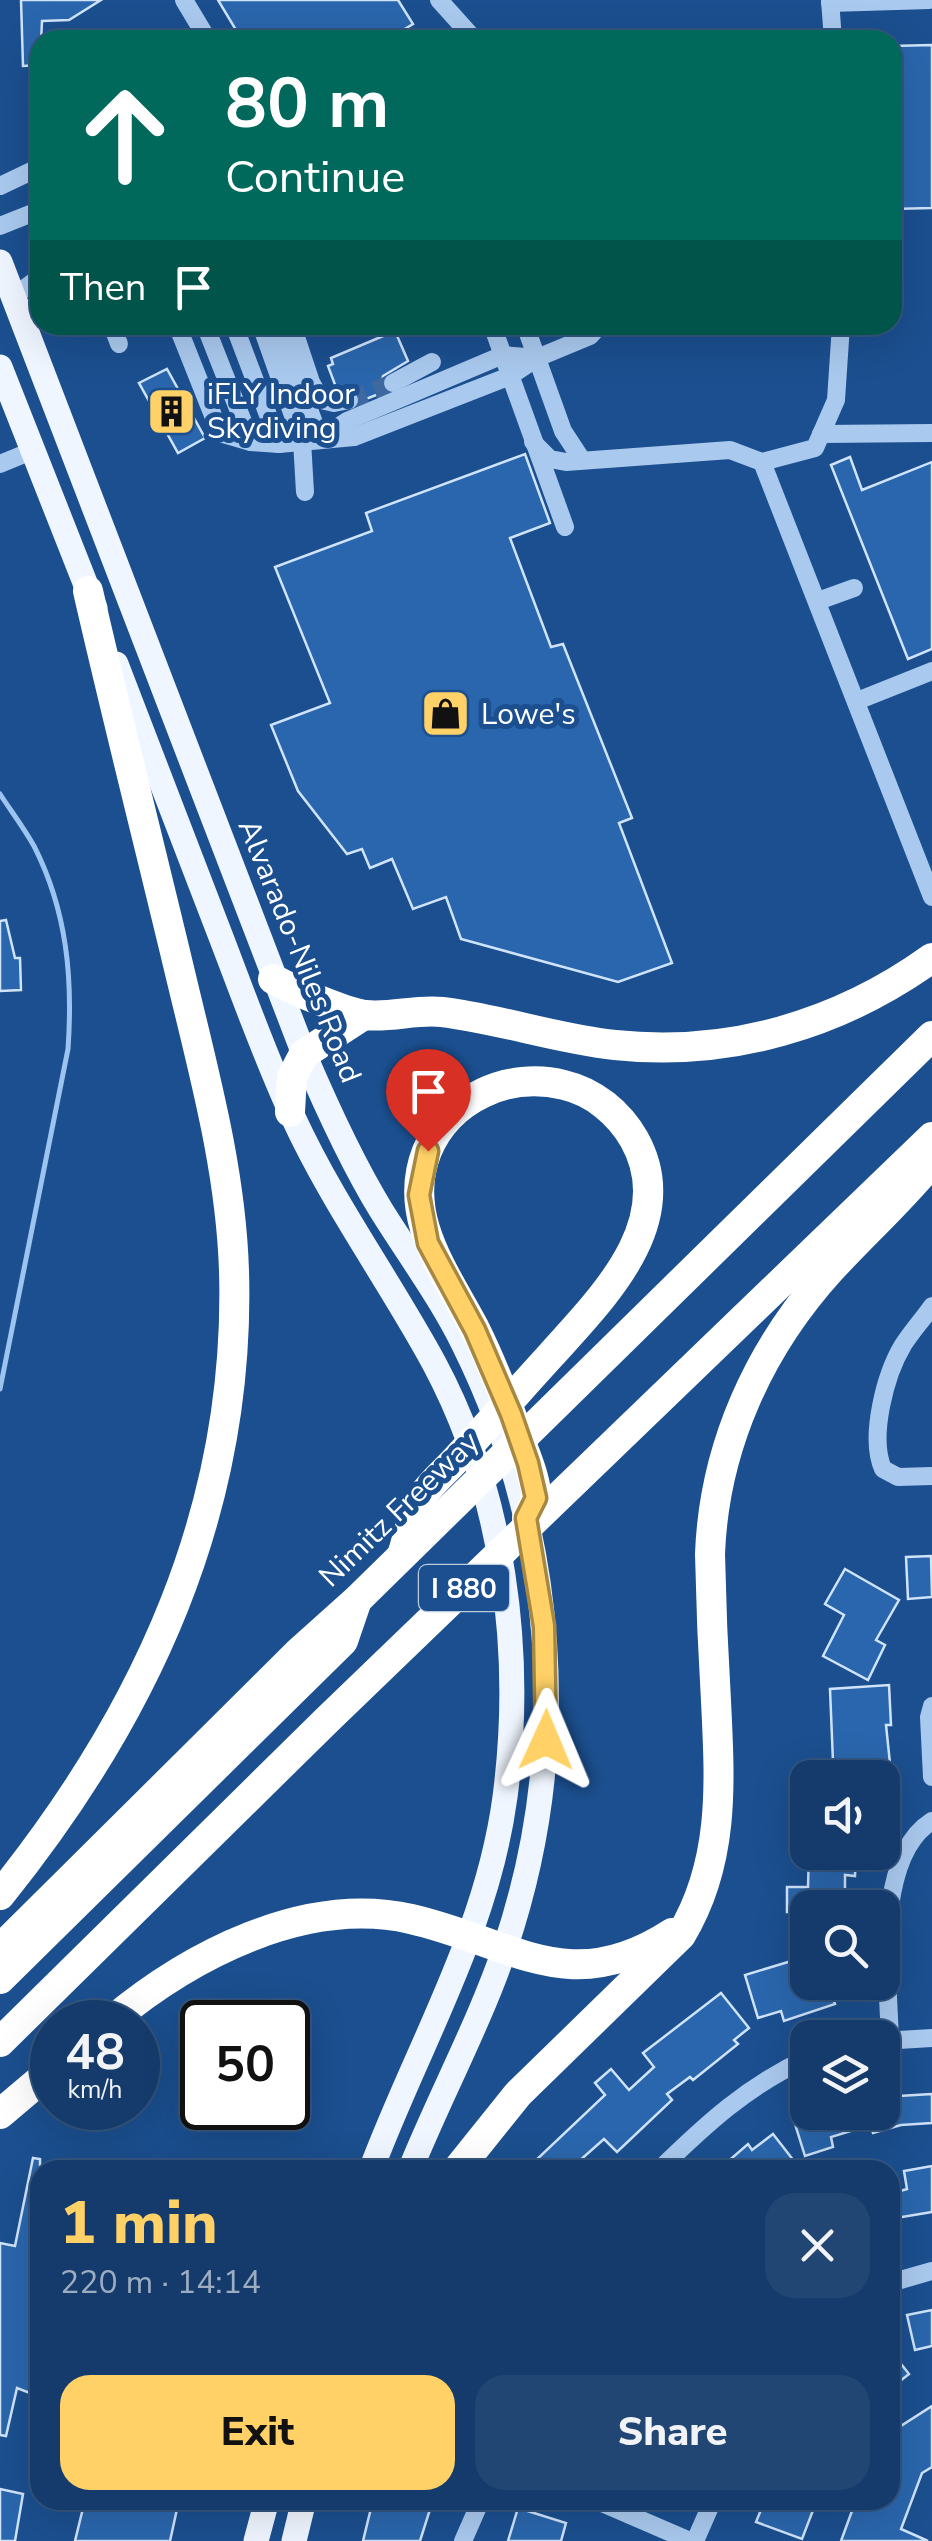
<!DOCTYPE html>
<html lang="en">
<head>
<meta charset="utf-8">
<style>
  :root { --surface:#143b6b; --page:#214673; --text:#f1f3f6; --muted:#9dadc1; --line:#33557e; --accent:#ffd166 }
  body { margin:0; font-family:"Nunito Sans",sans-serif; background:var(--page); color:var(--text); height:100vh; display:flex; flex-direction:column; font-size:38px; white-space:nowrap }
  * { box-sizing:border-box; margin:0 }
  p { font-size:32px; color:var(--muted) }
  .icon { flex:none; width:55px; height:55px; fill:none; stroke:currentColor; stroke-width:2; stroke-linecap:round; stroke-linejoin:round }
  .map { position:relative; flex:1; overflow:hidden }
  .details { position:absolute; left:30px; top:2160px; width:870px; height:350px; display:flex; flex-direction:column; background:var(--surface); border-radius:30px; box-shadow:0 10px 40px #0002,0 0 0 2px var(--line) }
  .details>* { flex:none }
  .banner { position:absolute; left:30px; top:30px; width:872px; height:305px; border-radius:30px; box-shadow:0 10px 40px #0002,0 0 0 2px var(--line); background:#00695c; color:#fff; overflow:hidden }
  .controls { position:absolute; left:790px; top:1760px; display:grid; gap:20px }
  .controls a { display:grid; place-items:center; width:110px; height:110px; border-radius:20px; background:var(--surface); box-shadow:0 10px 40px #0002,0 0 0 2px var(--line); font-size:50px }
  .speed { position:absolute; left:30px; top:2000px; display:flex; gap:20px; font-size:50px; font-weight:700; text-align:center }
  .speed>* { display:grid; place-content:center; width:130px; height:130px; border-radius:50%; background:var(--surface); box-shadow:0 10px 40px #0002,0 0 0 2px var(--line); line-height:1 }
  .speed small { font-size:25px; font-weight:400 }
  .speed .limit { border:5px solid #111; border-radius:15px; background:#fff; color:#111 }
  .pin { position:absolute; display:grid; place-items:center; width:85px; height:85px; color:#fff; margin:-102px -42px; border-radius:50% 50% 50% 0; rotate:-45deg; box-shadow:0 0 10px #0007 }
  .pin .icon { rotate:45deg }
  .me { position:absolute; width:110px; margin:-55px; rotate:1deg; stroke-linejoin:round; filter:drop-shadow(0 0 8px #0008) }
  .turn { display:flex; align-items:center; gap:35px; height:210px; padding:0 30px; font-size:45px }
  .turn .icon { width:130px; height:130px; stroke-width:2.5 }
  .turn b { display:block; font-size:70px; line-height:85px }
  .then { display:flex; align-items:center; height:95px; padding:0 30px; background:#0003; gap:20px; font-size:38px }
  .round { display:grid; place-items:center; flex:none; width:105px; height:105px; border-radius:30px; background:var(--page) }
  .head { display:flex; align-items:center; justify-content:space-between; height:170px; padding:0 30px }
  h1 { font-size:60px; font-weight:800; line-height:75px; color:var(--accent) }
  .primary-button { display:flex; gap:20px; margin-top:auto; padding:20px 30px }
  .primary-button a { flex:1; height:115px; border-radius:30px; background:var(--accent); color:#111; font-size:40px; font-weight:800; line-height:115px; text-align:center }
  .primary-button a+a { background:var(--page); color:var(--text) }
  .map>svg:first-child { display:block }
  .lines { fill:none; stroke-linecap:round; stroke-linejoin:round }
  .stream { stroke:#9cc4f0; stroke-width:5 }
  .building { fill:#2a66ad; stroke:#cfe3fa; stroke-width:2.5 }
  .minor-tunnel { stroke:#3d69a0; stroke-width:18; stroke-dasharray:18 9; stroke-linecap:butt }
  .minor { stroke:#a9c9ee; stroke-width:18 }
  .major { stroke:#f0f6ff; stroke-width:25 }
  .highway { stroke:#fff; stroke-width:30 }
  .route-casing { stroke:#a68842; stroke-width:25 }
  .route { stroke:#ffd166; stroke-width:18 }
  .labels { text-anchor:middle; stroke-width:10; stroke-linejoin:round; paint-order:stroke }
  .shield { fill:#1b4f8f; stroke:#bbcadd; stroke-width:2.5 }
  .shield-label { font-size:28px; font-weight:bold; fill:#fff }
  .poi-label { font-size:30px; fill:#fff; stroke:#1b4f8f; text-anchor:start }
  .street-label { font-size:30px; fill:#fff; stroke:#1b4f8f }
</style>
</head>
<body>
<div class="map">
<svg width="932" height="2541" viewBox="0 0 932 2541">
  <rect width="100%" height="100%" fill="#1b4f8f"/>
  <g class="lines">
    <path class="stream" d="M0,794C11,811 24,828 34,846C67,911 73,978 68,1049L0,1389"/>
  </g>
  <g class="building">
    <polygon points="21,0 101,0 69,20 42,21 40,65 23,66"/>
    <polygon points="218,0 398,0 413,24 386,40 242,40"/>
    <polygon points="932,45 932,208 892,209 892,46"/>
    <polygon points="395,331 408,361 383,376 381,384 384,392 361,401 354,389 337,390 328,366 333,364 331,358"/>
    <polygon points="167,369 205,438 178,453 139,383"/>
    <polygon points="525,454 550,523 510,538 551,647 563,644 632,818 619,823 672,963 618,982 461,939 446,897 413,909 392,859 370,868 362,849 347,854 298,791 271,725 330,703 275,567 372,531 366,513"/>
    <polygon points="850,457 862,490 932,462 932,649 908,659 831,465"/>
    <polygon points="6,920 15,958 20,958 21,990 0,991 0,921"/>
    <polygon points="931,1556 932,1597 908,1599 906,1557"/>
    <polygon points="845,1569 899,1600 876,1640 885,1645 868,1680 823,1656 844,1615 825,1604"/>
    <polygon points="889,1685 891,1725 886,1725 891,1773 846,1778 843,1760 833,1762 830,1689"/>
    <polygon points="809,1852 856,1852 855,1876 845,1875 845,1908 808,1908 808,1912 787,1912 787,1887 808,1887"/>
    <polygon points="808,1956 808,1982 872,1982 872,1986 833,1998 835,2004 784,2021 781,2011 758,2018 745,1975"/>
    <polygon points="721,1993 749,2028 734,2040 738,2044 693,2080 690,2077 667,2094 672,2100 617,2152 604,2139 578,2162 587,2170 542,2170 534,2162 605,2095 595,2083 611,2069 629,2090 654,2067 643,2053"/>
    <polygon points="932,2094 932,2123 901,2125 873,2133 870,2125 831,2137 833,2147 805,2156 790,2108 808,2103 808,2112 882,2112 882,2097"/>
    <polygon points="773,2134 801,2170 718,2170 748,2144 752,2150"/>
    <polygon points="33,2158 40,2159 40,2397 17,2388 6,2436 0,2435 0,2243 15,2246"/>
    <polygon points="932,2166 932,2212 890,2219 890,2194 907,2189 904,2171"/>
    <polygon points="932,2310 932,2346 915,2350 907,2315"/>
    <polygon points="890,2350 909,2374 890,2389"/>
    <polygon points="932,2406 932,2467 922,2473 901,2529 928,2541 841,2541 856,2500 890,2500 890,2433"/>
    <polygon points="0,2489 23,2494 15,2541 0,2541"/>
    <polygon points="85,2500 179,2500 170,2541 75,2541"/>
    <polygon points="373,2500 433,2500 420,2541 363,2541"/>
    <polygon points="765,2500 817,2500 802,2539 756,2522"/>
    <polygon points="518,2508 566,2523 561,2541 508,2541"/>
  </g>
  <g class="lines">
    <polyline class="minor-tunnel" points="349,400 393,383"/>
    <g class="minor">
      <polyline points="184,0 208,40"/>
      <polyline points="439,0 475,40"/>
      <polyline points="830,0 833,40"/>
      <polyline points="830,3 929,0"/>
      <polyline points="0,186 40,167"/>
      <polyline points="0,226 40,210"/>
      <polyline points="13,297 40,277"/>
      <polyline points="112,325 119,344"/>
      <polyline points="177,325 220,433 251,442 279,444 354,437 510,376 537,358 590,336 600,325"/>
      <polyline points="205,325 251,442"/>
      <polyline points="234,325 279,444"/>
      <polyline points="261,325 302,441 305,492"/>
      <polyline points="278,325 320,439"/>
      <polyline points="292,325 311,382 321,400 334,403 349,400"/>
      <polyline points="492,325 565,527"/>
      <polyline points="525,325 563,431 582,460"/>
      <polyline points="393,383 432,362"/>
      <polyline points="821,434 932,433"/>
      <polyline points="321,438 347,421 503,355 537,358"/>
      <polyline points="533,442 550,459 566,462 730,450 762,462 932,897"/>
      <polyline points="762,462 815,448 836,400 841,325"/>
      <polyline points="0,464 34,450"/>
      <polyline points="818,601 854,588"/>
      <polyline points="857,701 932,671"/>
      <path d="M932,1306C923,1319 912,1331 903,1345C885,1375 869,1437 883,1469L898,1477L932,1476"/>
      <polyline points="932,1706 929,1717 932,1777"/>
      <path d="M890,2040C888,1980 874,1857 932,1821"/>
      <polyline points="882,2041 932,2038"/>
      <path d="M659,2170C705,2125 748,2085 808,2058"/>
      <polyline points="890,2283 932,2271"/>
      <polyline points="595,2500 690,2541"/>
      <polyline points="463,2541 481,2500"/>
      <polyline points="695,2541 713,2500"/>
    </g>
    <g class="major">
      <path d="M0,262L304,1054C327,1108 351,1161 381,1210C409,1255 441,1298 464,1345C557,1533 572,1750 505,1948C479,2024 440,2096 410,2170"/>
      <polyline points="0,367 95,608"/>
      <path d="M116,664C151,755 186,846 221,937C244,997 266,1059 293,1117C333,1204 389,1280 434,1363C504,1494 524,1652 505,1797C487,1932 418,2045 371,2170"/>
      <polyline points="256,2541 267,2500"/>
      <polyline points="294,2541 304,2500"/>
    </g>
    <g class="highway">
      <path d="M273,979C293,990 344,1012 365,1015C391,1018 416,1009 442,1012C500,1019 557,1039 615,1045C729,1057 839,1025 932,958"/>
      <polyline points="290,1112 292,1077 304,1054 364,1015"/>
      <path d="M403,1552C408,1537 411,1516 419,1501C428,1485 447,1470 459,1456C490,1423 520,1389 551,1355C601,1299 681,1222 634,1139C619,1113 594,1092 564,1085C509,1071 449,1098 427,1151C401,1216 445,1272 474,1327C492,1363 507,1402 520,1439C525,1455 537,1480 536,1498C535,1504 529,1513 527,1518"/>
      <path d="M0,1895C146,1714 241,1509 234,1271C231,1172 205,1077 182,981C151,851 118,722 88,591"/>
      <polyline points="0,1949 299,1652 357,1600 932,1036"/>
      <polyline points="0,1979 343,1641 356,1603"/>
      <path d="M110,2022C189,1956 304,1895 411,1919C512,1942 569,2000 672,1933"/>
      <polyline points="0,2042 327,1720 932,1137"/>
      <polyline points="0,2114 52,2070"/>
      <path d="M457,2170L518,2094L681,1935C725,1862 720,1783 716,1701C713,1652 711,1603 710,1554C714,1447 759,1348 831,1269C864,1233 900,1201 931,1163"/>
    </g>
  </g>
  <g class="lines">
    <defs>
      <polyline id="route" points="428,1151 419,1195 428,1243 475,1330 511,1414 528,1463 536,1498 526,1518 544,1626 546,1740"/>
    </defs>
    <use href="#route" class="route-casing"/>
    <use href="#route" class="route"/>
  </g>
  <defs>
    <symbol id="building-square" viewBox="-11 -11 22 22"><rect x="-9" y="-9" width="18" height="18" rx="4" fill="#ffd166" stroke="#1b4f8f"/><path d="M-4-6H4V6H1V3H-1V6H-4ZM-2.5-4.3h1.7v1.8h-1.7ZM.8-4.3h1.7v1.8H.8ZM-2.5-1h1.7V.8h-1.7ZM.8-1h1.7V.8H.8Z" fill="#111"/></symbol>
    <symbol id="shop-square" viewBox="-11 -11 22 22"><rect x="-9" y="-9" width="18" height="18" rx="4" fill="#ffd166" stroke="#1b4f8f"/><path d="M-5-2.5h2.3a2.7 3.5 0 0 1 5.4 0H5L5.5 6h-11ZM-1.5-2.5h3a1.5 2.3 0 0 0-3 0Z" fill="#111"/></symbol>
  </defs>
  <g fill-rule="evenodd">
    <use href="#building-square" x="144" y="384" width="55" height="55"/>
    <use href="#shop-square" x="418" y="686" width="55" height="55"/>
  </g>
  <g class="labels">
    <rect class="shield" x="419" y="1565" width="90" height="46" rx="8"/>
    <g class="shield-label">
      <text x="464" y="1598">I 880</text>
    </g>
    <g class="poi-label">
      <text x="207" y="404">iFLY Indoor<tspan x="207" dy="34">Skydiving</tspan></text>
      <text x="481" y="724">Lowe's</text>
    </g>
    <g class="street-label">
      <text transform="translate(300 951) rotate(68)" y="10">Alvarado-Niles Road</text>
      <text transform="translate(399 1509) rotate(-44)" y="10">Nimitz Freeway</text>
    </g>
  </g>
</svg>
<div class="controls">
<a><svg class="icon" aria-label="sound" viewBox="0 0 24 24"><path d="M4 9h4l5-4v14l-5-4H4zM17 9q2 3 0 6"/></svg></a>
<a><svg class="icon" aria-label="search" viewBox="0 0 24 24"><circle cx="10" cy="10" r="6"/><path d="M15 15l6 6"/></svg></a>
<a><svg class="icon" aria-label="layers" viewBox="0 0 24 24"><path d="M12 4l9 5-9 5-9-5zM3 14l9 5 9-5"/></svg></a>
</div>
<div class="speed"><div>48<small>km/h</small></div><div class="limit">50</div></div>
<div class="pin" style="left:428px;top:1151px;background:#d93025"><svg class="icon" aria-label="arrive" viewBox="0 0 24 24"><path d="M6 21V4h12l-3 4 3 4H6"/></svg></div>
<svg class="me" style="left:546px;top:1740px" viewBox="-20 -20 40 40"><path d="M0-17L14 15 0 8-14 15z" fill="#ffd166" stroke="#fff" stroke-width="4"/></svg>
<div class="banner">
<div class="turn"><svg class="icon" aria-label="ahead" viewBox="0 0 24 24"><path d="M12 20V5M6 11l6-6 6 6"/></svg><div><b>80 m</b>Continue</div></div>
<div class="then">Then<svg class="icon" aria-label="arrive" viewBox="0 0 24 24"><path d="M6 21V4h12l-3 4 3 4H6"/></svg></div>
</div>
<section class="details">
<div class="head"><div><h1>1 min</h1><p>220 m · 14:14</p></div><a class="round"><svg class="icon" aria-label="close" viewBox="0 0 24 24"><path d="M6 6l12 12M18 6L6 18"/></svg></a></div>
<div class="primary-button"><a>Exit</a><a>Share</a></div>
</section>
</div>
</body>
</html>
